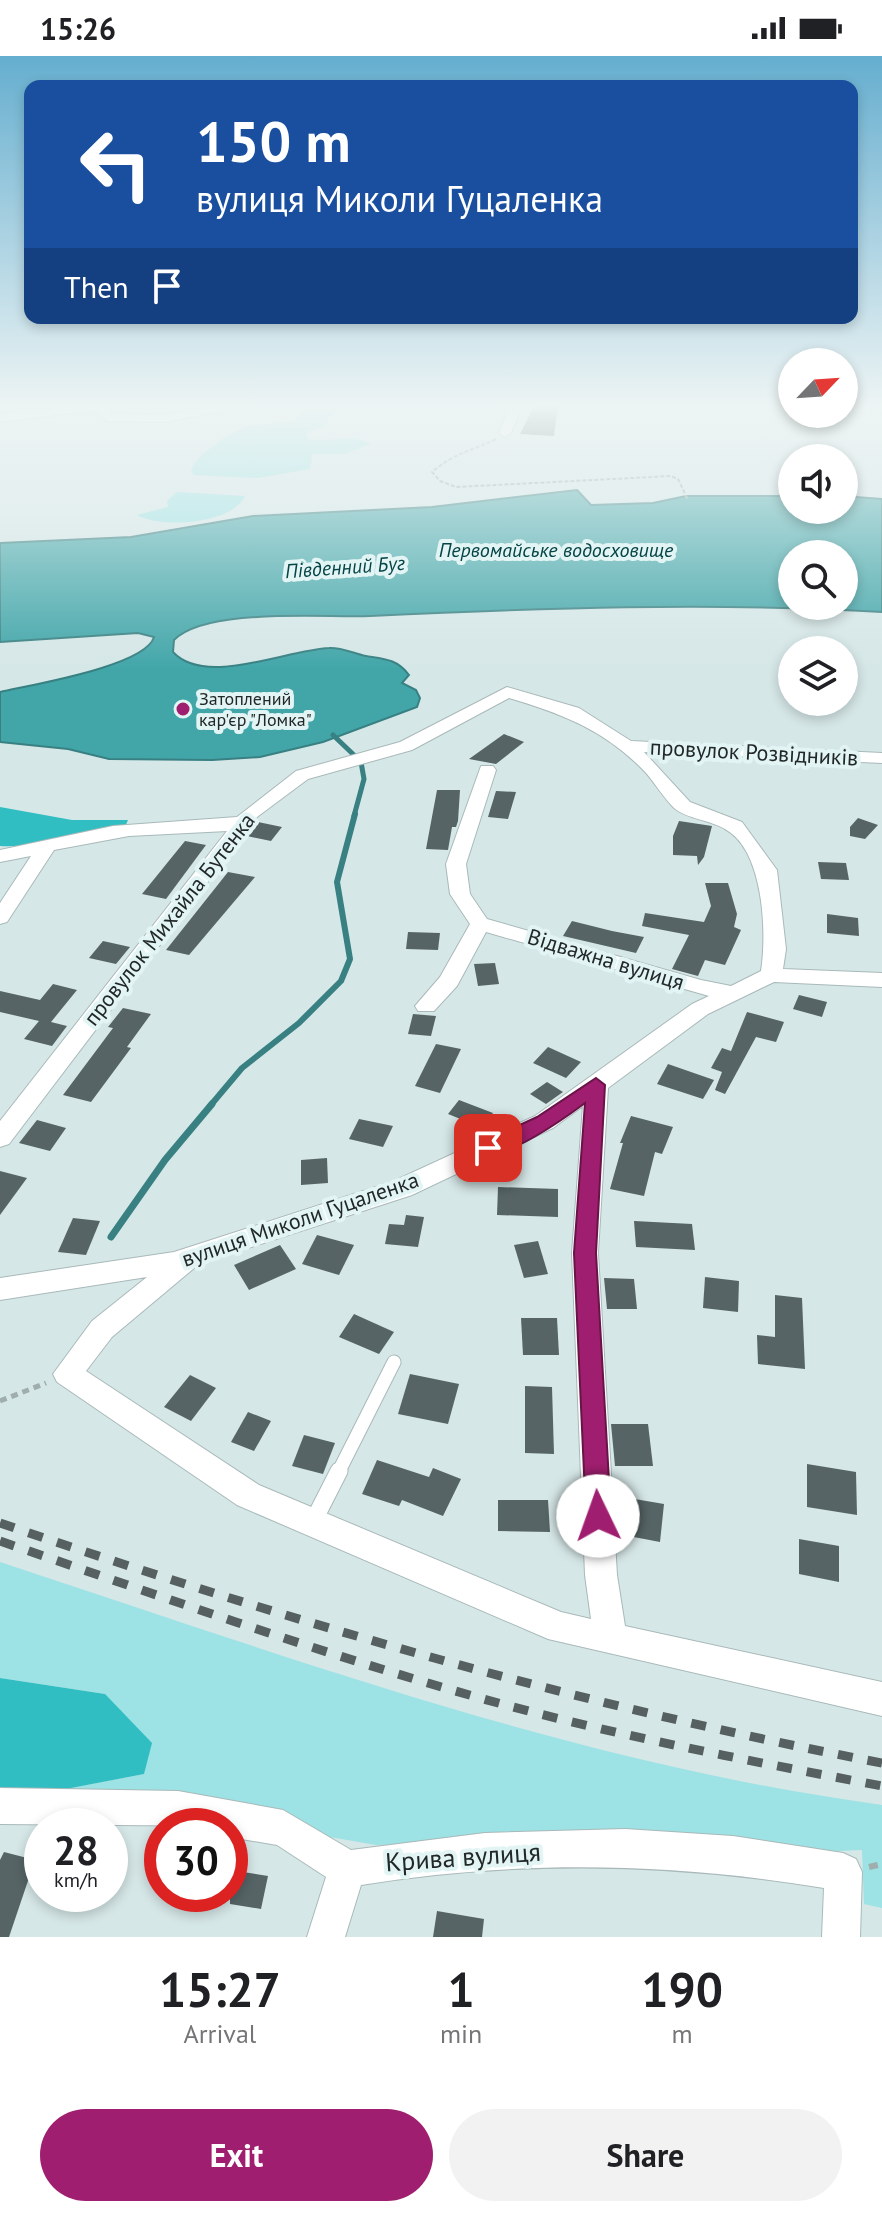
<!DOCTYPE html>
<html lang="en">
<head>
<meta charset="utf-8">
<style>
  :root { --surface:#fff; --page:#f2f2f2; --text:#202124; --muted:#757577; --accent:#a01e6f }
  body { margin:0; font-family:"PT Sans",sans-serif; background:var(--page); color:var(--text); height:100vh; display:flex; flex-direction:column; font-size:30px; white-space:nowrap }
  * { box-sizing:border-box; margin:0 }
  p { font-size:26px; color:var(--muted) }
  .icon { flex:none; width:44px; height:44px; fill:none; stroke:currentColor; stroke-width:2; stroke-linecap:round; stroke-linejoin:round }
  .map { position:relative; height:1881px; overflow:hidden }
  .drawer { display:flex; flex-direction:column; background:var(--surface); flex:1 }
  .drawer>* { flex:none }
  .top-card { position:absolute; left:24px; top:24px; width:834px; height:244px; border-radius:16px; box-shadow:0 4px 12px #0003; background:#1a4fa0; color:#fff; overflow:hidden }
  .needle { width:52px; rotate:65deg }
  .tools { position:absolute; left:778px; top:292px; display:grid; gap:16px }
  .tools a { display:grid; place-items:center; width:80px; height:80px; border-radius:50%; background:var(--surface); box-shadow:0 4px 12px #0003; font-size:40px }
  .speed { position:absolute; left:24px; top:1752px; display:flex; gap:16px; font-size:40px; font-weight:700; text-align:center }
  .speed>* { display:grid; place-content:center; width:104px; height:104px; border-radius:50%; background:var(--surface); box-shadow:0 4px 12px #0003; line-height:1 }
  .speed small { font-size:20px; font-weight:400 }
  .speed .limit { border:12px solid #d22; background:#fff; color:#111 }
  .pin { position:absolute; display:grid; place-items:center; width:68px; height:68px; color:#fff; margin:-34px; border-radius:16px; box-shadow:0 4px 12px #0006 }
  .me { position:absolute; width:88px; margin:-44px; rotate:357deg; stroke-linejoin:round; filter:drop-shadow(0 0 6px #0008) }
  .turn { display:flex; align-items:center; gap:28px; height:168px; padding:0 40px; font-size:36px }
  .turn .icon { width:104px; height:104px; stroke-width:2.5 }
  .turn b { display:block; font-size:56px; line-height:68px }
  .then { display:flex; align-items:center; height:76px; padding:0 40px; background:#0003; gap:16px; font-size:30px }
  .eta { display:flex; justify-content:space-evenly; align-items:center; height:136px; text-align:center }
  .eta b { font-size:48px; font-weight:700; line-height:56px }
  .action { display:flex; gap:16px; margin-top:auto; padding:16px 40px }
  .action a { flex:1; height:92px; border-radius:48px; background:var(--accent); color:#fff; font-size:32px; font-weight:700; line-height:92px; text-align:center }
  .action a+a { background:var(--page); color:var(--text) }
  .status { display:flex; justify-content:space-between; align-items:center; height:56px; padding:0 40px; background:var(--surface); direction:ltr }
  .status svg { height:22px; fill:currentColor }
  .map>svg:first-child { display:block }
  .green { fill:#9de2e4 }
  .forest { fill:#30bec2 }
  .water { fill:#42a6a9; stroke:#388082; stroke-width:2; fill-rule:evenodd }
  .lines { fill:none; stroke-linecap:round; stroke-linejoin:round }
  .stream-far2 { stroke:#388082; stroke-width:5 }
  .stream-far1 { stroke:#388082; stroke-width:6 }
  .stream { stroke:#388082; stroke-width:7 }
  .building { fill:#566465 }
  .lane-far1-casing { stroke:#a9b9b9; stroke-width:15 }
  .lane-casing { stroke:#a9b9b9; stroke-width:19 }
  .street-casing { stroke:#a9b9b9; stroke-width:2 }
  .path-far2 { stroke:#9fadad; stroke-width:2; stroke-dasharray:4 2; stroke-linecap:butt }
  .path-far1 { stroke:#9fadad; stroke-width:5; stroke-dasharray:7 5; stroke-linecap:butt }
  .path { stroke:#9fadad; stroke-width:6; stroke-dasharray:9 6; stroke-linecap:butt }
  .lane-far1 { stroke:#fff; stroke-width:13 }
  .lane { stroke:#fff; stroke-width:17 }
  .street { fill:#fff; fill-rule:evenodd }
  .rail { stroke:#576060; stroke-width:9; stroke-dasharray:15 15; stroke-linecap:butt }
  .route { fill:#a01e6f; stroke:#681448; stroke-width:2 }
  .poi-dot { fill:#a01e6f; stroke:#e3f4f4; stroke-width:3 }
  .labels { text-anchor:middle; stroke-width:8; stroke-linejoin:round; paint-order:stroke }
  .far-poi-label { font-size:18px; fill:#222828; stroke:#e3f4f4; text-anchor:start }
  .far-water-label { font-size:20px; font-style:italic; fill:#054446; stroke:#e3f4f4 }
  .street-label { font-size:22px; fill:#222828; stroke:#e3f4f4 }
  .near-street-label { font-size:26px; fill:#222828; stroke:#e3f4f4 }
</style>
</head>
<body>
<div class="status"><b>15:26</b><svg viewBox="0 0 49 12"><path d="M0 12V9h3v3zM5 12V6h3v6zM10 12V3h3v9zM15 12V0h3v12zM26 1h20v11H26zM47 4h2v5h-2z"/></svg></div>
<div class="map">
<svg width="882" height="1881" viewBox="0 0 882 1881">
  <rect width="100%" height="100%" fill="#d6e7e7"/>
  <g class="green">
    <path d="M307,350H342L328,362L325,370L308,376L307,383C330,388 349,376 371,388L345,398H312L310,413L258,422L194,419L191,415C197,400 204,397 216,388C245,365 258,370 293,366Z"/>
    <path d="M177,436L245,440C232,468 162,473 137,459L168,451L167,445Z"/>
    <path d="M0,1506C289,1601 579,1708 882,1749V1852L864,1848L862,1794L812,1796L503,1786L376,1789L318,1779L221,1743L66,1733L144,1718L105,1638L0,1622Z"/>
  </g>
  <g class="forest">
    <path d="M0,751L72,764H128L125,771C85,779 40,792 0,790Z"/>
    <polygon points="0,1622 105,1638 152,1687 144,1718 66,1733 0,1732"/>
  </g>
  <path class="water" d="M577,434L591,449L653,447L686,440H792V454H844V440L882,443V556C711,546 541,552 370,560C325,562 207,551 174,584L173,596C205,631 286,594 329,592C342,591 354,598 366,600C385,603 397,603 409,619L402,627L416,634L420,642L417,651L323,686L260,701L212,704L109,703L68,693L0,686V636C30,629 146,610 154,581L138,577L0,586V487L131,481L253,460L432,451ZM792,498H844V550H792Z"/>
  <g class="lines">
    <g class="stream-far2">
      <polyline points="333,679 356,701"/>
      <polyline points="354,760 364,723 361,706"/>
    </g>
    <polyline class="stream-far1" points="210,1050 242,1012 299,967 341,925 350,903 337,826 355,758"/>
    <polyline class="stream" points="111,1181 165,1104 212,1048"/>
  </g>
  <g class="building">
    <polygon points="534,350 558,350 554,380 520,378"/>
    <polygon points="504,678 524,686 496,708 469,703"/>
    <polygon points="437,734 460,734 458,765 456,771 452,771 448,794 426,793"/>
    <polygon points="496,735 516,736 508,763 488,761"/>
    <polygon points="858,762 878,769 865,783 850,780 850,771"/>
    <polygon points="679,765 712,770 704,801 698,809 697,800 673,799 673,780"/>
    <polygon points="258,766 282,771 271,785 247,780"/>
    <polygon points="185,785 206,789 166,843 142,838"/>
    <polygon points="818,806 846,807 849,824 821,823"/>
    <polygon points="228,816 255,821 189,899 166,894"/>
    <polygon points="705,827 728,827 737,858 734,871 741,874 725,909 705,904 698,920 672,913 689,879 642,870 645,857 704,866 711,850"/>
    <polygon points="827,858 858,862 859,880 827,877"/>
    <polygon points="572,865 612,875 644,881 636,897 563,880"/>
    <polygon points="408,876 440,877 438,894 406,893"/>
    <polygon points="103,885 130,891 116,908 89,902"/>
    <polygon points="495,907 499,928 478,930 474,908"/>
    <polygon points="53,928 77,934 51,966 67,970 52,990 24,983 39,965 0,956 0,935 40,944"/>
    <polygon points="799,939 827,946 822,961 793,953"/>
    <polygon points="123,952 151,958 127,991 131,992 91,1046 63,1039 113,972 108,971"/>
    <polygon points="747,956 784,966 776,986 756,981 725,1038 715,1034 722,1016 711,1012 722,992 731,995"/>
    <polygon points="413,958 436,960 431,980 408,978"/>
    <polygon points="436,988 461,993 440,1037 415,1030"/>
    <polygon points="548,991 581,1006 566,1022 533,1007"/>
    <polygon points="668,1008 714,1024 703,1043 657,1028"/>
    <polygon points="547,1026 563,1036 546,1048 530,1038"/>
    <polygon points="459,1044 493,1057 483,1072 448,1058"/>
    <polygon points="631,1060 673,1071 662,1098 655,1096 644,1140 610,1133 623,1087 620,1087"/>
    <polygon points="359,1063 393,1070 383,1091 349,1083"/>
    <polygon points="37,1064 66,1072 50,1095 19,1087"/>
    <polygon points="327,1102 328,1127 301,1129 301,1104"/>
    <polygon points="0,1115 27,1122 0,1159"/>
    <polygon points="498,1131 558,1133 558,1161 497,1159"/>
    <polygon points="406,1159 424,1161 418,1191 385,1188 389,1168 404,1169"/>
    <polygon points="73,1162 100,1165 86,1199 58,1196"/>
    <polygon points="634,1165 692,1168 695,1194 636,1191"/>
    <polygon points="317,1179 354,1189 339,1219 302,1208"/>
    <polygon points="538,1185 548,1218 524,1222 514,1189"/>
    <polygon points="280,1189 296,1213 249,1234 234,1209"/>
    <polygon points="705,1221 739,1225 738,1256 703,1252"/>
    <polygon points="604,1222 634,1223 637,1253 607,1253"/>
    <polygon points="775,1239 802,1242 805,1313 758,1308 757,1279 775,1281"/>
    <polygon points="354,1258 394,1276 379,1298 339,1281"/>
    <polygon points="521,1262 557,1262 559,1299 523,1299"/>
    <polygon points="410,1318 459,1328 448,1368 398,1358"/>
    <polygon points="190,1319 216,1332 191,1365 164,1351"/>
    <polygon points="525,1330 552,1331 554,1398 525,1397"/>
    <polygon points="248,1356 271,1365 254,1395 231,1386"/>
    <polygon points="611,1368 648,1368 653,1410 615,1410"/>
    <polygon points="304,1379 335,1387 323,1418 292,1410"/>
    <polygon points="377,1404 429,1421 433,1412 461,1423 443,1460 402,1444 399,1450 362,1438"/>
    <polygon points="807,1408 856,1416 857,1459 807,1451"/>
    <polygon points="623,1441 664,1448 660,1486 618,1478"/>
    <polygon points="498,1444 548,1444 550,1476 498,1475"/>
    <polygon points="799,1483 839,1490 839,1526 799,1518"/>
    <polygon points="4,1796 35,1804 9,1881 0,1881 0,1804"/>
    <polygon points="230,1814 268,1820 261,1853 230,1848"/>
    <polygon points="437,1855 484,1863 482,1881 433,1881"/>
  </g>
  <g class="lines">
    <defs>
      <polyline id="lane-far1" points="338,1417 394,1306"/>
      <polyline id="lane" points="313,1466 339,1415"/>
      <g id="street">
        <polygon points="74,350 109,350 111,358 163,359 218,351 224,355 163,366 107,365 96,354 0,366 0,358"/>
        <polygon points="510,350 522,350 511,377 505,381 499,377"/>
        <path d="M507,631L579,652L631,685L882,697V707L644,696L690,746L742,766L777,814L786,893L783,913L882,917V931L774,926L708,958L608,1032L598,1197L617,1519L625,1570L882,1626V1660L548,1583L237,1449L57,1326L53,1318L92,1265L147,1221L0,1244V1222L174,1196L394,1125L535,1060L692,948L709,940L486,876L457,930L434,955H418L415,950L440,921L470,868L450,838L446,808L481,710H493L496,714L466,808L470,838L487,863L701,924L731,930L761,915C767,877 764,794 725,773C710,764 687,763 674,752C664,742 656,729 647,718C607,675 563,658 509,642L412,694L308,723L257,761L9,1088L0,1091V1065L227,775L129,780L54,794L7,866L0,868V847L31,800L0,806V794L113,770L237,761L296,715L400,686ZM583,1050L572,1197L585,1519L591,1563L561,1556L259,1429L86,1315L112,1281L199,1208L412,1139L553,1072Z"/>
        <path d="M0,1732L178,1735L283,1754L351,1794L485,1777L625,1773L733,1780L843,1797L856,1803L862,1816L860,1881H822L824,1832C668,1806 516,1804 361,1829L345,1881H307L326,1821L277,1789L230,1781V1770L0,1768Z"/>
      </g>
    </defs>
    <use href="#lane-far1" class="lane-far1-casing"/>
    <use href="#lane" class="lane-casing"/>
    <use href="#street" class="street-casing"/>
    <path class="path-far2" d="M496,383C469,396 456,396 432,416L440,425L456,431L671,420L678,423L688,444"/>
    <polyline class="path-far1" points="0,1345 46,1327"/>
    <polyline class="path" points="869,1811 882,1808"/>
    <use href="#lane-far1" class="lane-far1"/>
    <use href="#lane" class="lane"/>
    <use href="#street" class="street"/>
    <g class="rail">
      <path d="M0,1467C290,1566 581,1650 882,1707"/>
      <path d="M0,1485C157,1539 313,1595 473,1640C607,1678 745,1704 882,1730"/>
    </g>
  </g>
  <linearGradient id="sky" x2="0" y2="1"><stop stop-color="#65aecf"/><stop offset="0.57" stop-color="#edf4f4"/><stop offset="1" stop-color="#edf4f4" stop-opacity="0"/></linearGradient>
  <rect width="882" height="613" fill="url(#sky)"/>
  <path class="route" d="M596,1022L605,1029L596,1197L611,1460L607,1469L598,1472L589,1469L586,1460L574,1197L585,1047C565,1062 505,1105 481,1098L478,1092L481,1087L537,1061Z"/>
  <circle class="poi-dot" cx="183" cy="653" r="8"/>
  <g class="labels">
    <g class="far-poi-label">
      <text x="199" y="649">Затоплений<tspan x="199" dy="21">кар'єр "Ломка"</tspan></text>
    </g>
    <g class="far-water-label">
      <text x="556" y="501">Первомайське водосховище</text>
      <text transform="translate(345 511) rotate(-4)" y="7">Південний Буг</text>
    </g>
    <g class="street-label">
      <text transform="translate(754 696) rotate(3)" y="8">провулок Розвідників</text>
      <text transform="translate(169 863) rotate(-52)" y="8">провулок Михайла Бутенка</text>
      <text transform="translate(606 903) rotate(17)" y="8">Відважна вулиця</text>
      <text transform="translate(300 1163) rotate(-19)" y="8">вулиця Миколи Гуцаленка</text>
    </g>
    <g class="near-street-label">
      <text transform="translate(463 1801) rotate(-4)" y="9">Крива вулиця</text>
    </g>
  </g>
</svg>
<div class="tools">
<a><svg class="needle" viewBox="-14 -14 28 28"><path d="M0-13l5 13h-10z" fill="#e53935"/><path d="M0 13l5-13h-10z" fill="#757577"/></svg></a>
<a><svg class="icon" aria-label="sound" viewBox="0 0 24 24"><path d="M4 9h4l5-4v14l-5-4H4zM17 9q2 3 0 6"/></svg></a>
<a><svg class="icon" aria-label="search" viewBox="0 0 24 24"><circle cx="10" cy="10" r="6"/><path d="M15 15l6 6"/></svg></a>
<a><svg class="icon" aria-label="layers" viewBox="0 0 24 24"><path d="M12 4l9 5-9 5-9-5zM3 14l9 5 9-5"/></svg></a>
</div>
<div class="speed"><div>28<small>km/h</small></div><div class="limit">30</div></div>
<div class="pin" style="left:488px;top:1092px;background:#d93025"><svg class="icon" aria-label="arrive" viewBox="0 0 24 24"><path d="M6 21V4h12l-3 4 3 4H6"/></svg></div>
<svg class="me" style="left:598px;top:1460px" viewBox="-20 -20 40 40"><circle r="19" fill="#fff"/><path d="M0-13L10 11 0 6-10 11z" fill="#a01e6f"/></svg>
<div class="top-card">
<div class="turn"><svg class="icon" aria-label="left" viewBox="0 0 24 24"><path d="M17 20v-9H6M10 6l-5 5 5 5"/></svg><div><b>150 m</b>вулиця Миколи Гуцаленка</div></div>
<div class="then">Then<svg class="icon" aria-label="arrive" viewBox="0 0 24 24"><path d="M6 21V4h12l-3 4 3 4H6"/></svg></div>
</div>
</div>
<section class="drawer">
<div class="eta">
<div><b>15:27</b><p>Arrival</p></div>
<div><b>1</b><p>min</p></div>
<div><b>190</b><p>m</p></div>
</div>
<div class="action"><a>Exit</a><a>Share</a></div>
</section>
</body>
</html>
